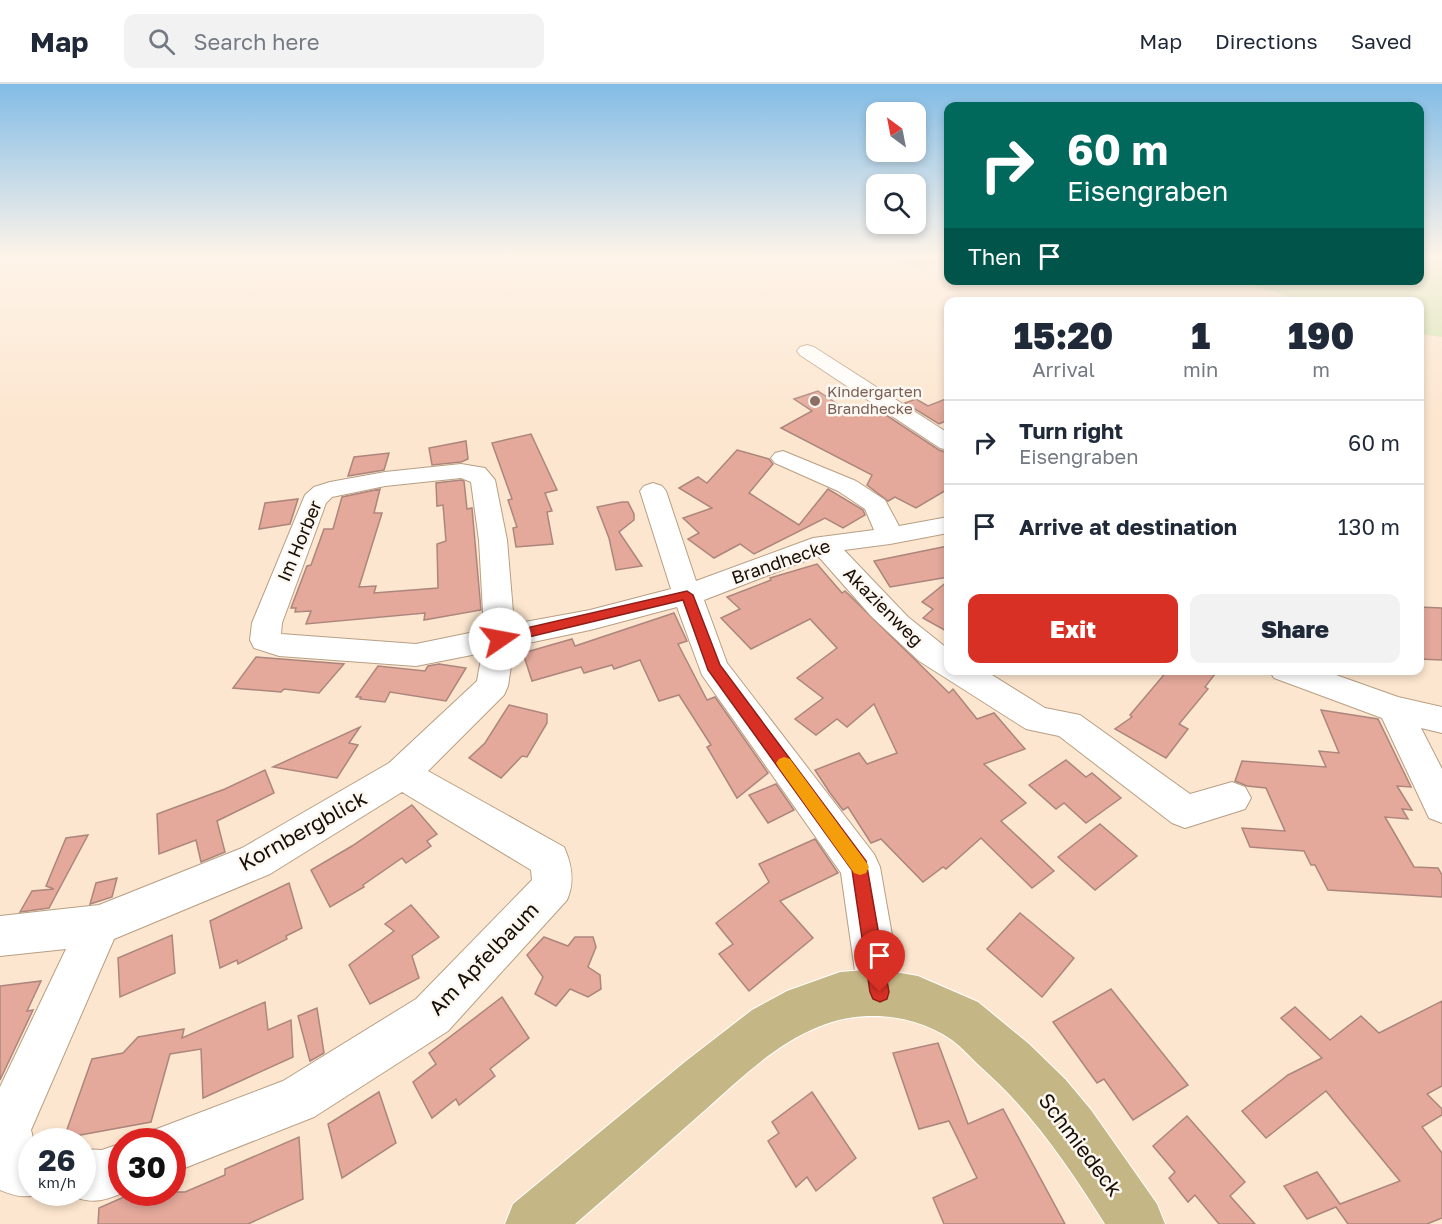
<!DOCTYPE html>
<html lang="en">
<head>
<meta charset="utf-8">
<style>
  :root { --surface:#fff; --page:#f2f2f3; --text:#1f2937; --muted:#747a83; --line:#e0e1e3; --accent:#d93025 }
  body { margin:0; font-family:"Golos Text",sans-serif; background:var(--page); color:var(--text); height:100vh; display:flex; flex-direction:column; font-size:22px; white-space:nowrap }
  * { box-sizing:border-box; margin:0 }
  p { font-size:20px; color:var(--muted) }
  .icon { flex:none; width:33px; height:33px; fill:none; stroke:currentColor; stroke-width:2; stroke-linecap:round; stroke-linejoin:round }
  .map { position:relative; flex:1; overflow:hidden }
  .details { position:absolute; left:944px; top:213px; width:480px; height:378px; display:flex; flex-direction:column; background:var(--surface); border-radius:12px; box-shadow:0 3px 9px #0003 }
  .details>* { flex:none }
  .guide { position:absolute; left:944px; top:18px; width:480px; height:183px; border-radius:12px; box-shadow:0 3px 9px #0003; background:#00695c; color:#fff; overflow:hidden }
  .needle { width:39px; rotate:328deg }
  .fabs { position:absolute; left:866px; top:18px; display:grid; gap:12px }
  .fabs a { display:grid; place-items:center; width:60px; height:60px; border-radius:12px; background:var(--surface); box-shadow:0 3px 9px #0003; font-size:30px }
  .speed { position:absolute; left:18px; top:1044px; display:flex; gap:12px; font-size:30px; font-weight:700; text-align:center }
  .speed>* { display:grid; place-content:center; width:78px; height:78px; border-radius:50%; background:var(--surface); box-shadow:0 3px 9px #0003; line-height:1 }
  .speed small { font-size:15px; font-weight:400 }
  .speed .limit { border:9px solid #d22; background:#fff; color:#111 }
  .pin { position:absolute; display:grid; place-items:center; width:51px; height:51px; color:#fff; margin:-62px -26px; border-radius:50% 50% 50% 0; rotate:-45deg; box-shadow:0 0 6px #0007 }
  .pin .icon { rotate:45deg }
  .me { position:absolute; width:66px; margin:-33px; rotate:78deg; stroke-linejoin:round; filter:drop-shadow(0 0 4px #0008) }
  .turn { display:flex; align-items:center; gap:21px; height:126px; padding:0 24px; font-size:27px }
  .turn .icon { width:78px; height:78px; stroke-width:2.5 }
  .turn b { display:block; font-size:42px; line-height:51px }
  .then { display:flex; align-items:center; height:57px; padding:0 24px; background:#0003; gap:12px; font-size:22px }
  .eta { display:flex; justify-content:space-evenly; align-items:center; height:102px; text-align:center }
  .eta b { font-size:36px; font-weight:800; line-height:42px }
  .cta { display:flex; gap:12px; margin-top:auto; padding:12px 24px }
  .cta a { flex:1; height:69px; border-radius:12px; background:var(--accent); color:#fff; font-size:24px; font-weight:800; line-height:69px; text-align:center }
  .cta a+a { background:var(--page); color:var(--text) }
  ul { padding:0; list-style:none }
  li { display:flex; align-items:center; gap:18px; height:84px; padding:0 24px; border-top:2px solid var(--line) }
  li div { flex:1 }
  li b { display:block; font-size:22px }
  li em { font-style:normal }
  header { display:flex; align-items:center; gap:36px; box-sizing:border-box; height:84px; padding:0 30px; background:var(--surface); border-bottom:2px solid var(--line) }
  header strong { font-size:28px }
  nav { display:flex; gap:33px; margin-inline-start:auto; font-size:21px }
  .search { width:420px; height:54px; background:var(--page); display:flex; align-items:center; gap:15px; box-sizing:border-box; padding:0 21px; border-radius:12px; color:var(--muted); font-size:22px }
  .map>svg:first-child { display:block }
  .green { fill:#d3e3af }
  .building { fill:#e4a99b; stroke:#ac867d; stroke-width:1.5 }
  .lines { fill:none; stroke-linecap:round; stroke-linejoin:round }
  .minor-casing { stroke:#b89f83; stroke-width:2 }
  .major-casing { stroke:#fff; stroke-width:2 }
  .minor { fill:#fff; fill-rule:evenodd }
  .major { fill:#c5b685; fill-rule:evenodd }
  .route { fill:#d93025; stroke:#8d1f18; stroke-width:1.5 }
  .slow { fill:#f59e0b }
  .education-dot { fill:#8d6e63; stroke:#fcf7f1; stroke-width:2 }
  .labels { text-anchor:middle; stroke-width:5; stroke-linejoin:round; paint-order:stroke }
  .far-education-label { font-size:15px; fill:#785e54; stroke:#fcf7f1; text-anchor:start }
  .street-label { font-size:18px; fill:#170e05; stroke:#fcf7f1 }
  .near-street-label { font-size:21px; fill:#170e05; stroke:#fcf7f1 }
</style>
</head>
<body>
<header>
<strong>Map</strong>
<div class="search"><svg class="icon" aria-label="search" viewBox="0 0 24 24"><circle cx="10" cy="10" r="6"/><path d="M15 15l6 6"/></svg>Search here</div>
<nav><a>Map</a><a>Directions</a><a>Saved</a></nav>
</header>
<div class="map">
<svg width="1442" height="1140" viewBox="0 0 1442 1140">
  <rect width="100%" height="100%" fill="#fce6cf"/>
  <g class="green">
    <polygon points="883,172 948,172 948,173 923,186"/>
    <polygon points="1419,172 1442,172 1442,253 1419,250 1419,218 1304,217 1237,197 1419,196"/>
  </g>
  <g class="building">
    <polygon points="818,307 845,325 851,323 857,328 877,325 939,366 945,368 948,370 948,405 916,424 895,413 888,417 867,401 872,391 781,344 812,327 794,315"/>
    <polygon points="948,314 948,336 939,340 905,319 916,315 928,322"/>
    <polygon points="531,350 557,406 545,409 552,427 547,428 553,460 516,463 513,444 517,443 508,416 512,415 492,359"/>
    <polygon points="466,357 468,375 461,378 432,381 429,364"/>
    <polygon points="737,366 769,375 773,380 749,409 799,441 828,405 863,426 865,431 843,444 825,434 754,470 740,460 714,474 688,455 699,449 683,434 712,424 679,404 698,393 707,399"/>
    <polygon points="389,369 384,386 348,392 354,373"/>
    <polygon points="461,396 464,397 467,425 472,424 481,526 424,536 425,529 306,540 311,527 295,528 296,524 291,524 307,482 311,481 324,445 333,445 342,413 380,405 374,429 382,429 359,503 376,502 374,509 438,504 437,460 446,457 443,421 437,422 436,399"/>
    <polygon points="298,415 290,440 259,445 265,419"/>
    <polygon points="622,418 628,418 634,430 634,436 619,448 642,482 616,486 609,454 597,423"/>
    <polygon points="948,462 948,493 890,503 874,477"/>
    <polygon points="817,480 842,509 845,507 949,609 953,605 977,635 994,629 1025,665 984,680 1026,719 1001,737 1054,787 1032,804 981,754 946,785 943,783 923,798 881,755 871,759 848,723 843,726 830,709 815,686 859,669 867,680 897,669 874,620 847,643 837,635 816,651 795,635 823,614 797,594 837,564 810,535 751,565 721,534 740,525 727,513 771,496 770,494"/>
    <polygon points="948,497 948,548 923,534 933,525 922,518"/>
    <polygon points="1419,523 1442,524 1442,576 1419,575"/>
    <polygon points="674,529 687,557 678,560 707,616 715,613 768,689 737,714 707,663 711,661 679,611 659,617 640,576 614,585 612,581 584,589 581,583 532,597 523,569 572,555 575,562"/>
    <polygon points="256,573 344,580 319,609 284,605 281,608 233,604"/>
    <polygon points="439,580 466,584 446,617 390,608 385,618 360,615 361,613 356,613 378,582 425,587 428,582"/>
    <polygon points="1168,586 1218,586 1205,603 1208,605 1179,640 1188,645 1166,674 1115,645 1132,633 1130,631"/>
    <polygon points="509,621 547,630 547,639 527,673 522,672 501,694 469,674 485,659"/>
    <polygon points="1321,626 1378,635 1411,703 1397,702 1412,726 1402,725 1408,735 1385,733 1414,783 1438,784 1442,791 1442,813 1328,806 1315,781 1311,781 1304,767 1250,763 1242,744 1285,747 1266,704 1247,702 1235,697 1242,677 1326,683 1319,667 1339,669"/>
    <polygon points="360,643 349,659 358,661 337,694 273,683"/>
    <polygon points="1066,676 1086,693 1092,689 1121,714 1086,739 1064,719 1056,725 1029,701"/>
    <polygon points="265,686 274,709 217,737 225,768 201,778 196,756 159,770 157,730 225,705"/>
    <polygon points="776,700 794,726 768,739 749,711"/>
    <polygon points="412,721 437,750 427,757 431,762 406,779 402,774 363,801 364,803 330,823 311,786 352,762"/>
    <polygon points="1100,740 1137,772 1095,806 1058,773"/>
    <polygon points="88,751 49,824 20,828 32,807 54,805 46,802 66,754"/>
    <polygon points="815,755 838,789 780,817 813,854 749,907 719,870 733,860 716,839 769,798 759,780"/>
    <polygon points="117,794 112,813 90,820 96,799"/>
    <polygon points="289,799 302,844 286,852 287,855 238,880 237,876 220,884 210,837"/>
    <polygon points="411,821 439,853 412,872 419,894 370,920 349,881 394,847 385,840"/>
    <polygon points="1020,829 1074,874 1042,913 987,865"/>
    <polygon points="172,851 175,889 120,913 118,874"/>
    <polygon points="544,853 568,862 575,853 593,853 596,863 588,883 600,891 601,905 588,913 570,905 556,922 535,910 543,893 527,871"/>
    <polygon points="41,897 27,927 33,926 0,996 0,902"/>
    <polygon points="1111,905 1188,1001 1133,1036 1104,995 1097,999 1053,938"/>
    <polygon points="502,913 529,954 490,985 495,992 459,1021 456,1015 432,1034 413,998 436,980 429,969"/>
    <polygon points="1442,917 1442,1002 1427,1010 1442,1025 1442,1031 1422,1043 1442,1069 1442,1134 1427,1140 1348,1140 1336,1123 1307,1135 1284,1102 1317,1088 1340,1120 1400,1097 1326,1007 1266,1054 1242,1027 1288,991 1322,974 1281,934 1295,923 1330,956 1361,932 1379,949"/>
    <polygon points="265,918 268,946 291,936 293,973 203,1014 201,965 170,970 151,1038 64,1054 92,975 123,969 138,953 184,945 182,954"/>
    <polygon points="317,924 324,969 310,977 298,932"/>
    <polygon points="938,959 968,1040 1003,1025 1065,1140 944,1140 933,1114 977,1094 949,1037 919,1045 893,969"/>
    <polygon points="379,1008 396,1059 342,1094 328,1040"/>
    <polygon points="812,1008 856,1074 816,1107 807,1093 796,1103 768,1057 779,1049 772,1038"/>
    <polygon points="1187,1032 1245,1098 1230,1112 1255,1140 1219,1140 1195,1111 1188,1118 1169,1094 1175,1088 1153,1062"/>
    <polygon points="299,1053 303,1115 248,1140 98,1140 99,1124 135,1108 185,1108 225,1091 225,1085"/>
  </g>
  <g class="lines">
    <defs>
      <g id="minor">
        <polygon points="807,261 814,263 948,349 948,366 940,364 800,271 797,267 800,263"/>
        <path d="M783,367L856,397L885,416L899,442L948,433V449L890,460L844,466L908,533L948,565V586H984L1045,624L1080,631L1190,710L1232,698L1245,703L1251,714L1245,725L1185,744L1172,739L1059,652L1026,645L919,577L871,532L818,472L704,516L727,579L874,770L880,783L902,908L896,924L880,930L864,924L858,908L841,789L702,591L677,523L590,546L514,562L508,602L504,611L428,687L564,763C572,781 575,798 567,816L448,947L314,1033L172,1089V1058H149L154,1046L283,997L416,915L532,796L531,786L402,708L270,790L114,855L31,1046L34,1058H32V1108H44C28,1115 17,1113 0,1106V1003L66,865L0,872V832L99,821L242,764L389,679L477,597L482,569L416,582L279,572L254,564L250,556L252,539L305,411L314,403L330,398L385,388L461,380L485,384L495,396L507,456L514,540L590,526L671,505L640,407L644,402L653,399L662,402L666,407L696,497L813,454L874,446L865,425L838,407L775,379L771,374L775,369ZM461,394L471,398L479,456L484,546L416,560L281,550L282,539L326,419L332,413L385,402Z"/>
        <polygon points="1269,586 1322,586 1398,613 1442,623 1442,649 1421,644 1442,685 1442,739 1429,734 1382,634 1274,594"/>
        <path d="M122,1059V1108H125C99,1119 90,1120 64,1109L82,1108V1065L102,1066Z"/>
      </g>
      <path id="major" d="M878,885L918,892L978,918L1029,960L1065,995L1091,1026L1157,1120L1165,1140H1105C1069,1083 1033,1029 982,984C972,975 963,964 952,956C913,929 860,925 818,943C775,960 739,996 705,1026C662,1064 619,1102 575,1140H505L513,1120L686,977L752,926L787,907L840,888Z"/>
    </defs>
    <use href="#minor" class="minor-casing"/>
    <use href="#major" class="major-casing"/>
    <use href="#minor" class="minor"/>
    <use href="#major" class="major"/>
  </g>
  <linearGradient id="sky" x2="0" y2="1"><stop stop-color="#82bce6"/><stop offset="0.52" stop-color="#fef4e9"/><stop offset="1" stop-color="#fef4e9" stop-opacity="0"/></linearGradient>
  <rect width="1442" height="332" fill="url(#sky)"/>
  <polygon class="route" points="687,507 693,511 720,581 866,777 889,908 887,915 880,918 873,915 870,908 852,786 708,586 683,516 500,560 493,555 500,550"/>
  <polygon class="slow" points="784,673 790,675 866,778 869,783 866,789 860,791 854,789 779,684 776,679 779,675"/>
  <circle class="education-dot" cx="815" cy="317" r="6"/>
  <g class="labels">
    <g class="far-education-label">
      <text x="827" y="313">Kindergarten<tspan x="827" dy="17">Brandhecke</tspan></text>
    </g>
    <g class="street-label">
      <text transform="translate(300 457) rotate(-67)" y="6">Im Horber</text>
      <text transform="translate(781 478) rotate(-19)" y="6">Brandhecke</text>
      <text transform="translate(883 523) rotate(45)" y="6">Akazienweg</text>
    </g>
    <g class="near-street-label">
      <text transform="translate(303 747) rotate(-29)" y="7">Kornbergblick</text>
      <text transform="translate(484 875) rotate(-46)" y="7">Am Apfelbaum</text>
      <text transform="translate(1080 1061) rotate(53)" y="7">Schmiedeck</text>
    </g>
  </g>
</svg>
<div class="fabs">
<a><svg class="needle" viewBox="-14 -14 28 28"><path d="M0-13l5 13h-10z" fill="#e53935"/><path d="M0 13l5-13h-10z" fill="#747a83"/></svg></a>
<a><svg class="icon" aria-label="search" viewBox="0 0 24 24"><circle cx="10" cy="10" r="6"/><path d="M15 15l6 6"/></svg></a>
</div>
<div class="speed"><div>26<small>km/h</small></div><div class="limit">30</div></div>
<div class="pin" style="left:880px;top:908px;background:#d93025"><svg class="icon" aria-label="arrive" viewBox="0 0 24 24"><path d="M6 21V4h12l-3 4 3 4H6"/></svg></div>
<svg class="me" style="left:500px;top:555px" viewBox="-20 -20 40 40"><circle r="19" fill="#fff"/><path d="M0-13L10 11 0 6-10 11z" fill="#d93025"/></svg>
<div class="guide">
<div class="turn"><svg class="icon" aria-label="right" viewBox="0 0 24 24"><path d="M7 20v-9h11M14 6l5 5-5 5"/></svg><div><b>60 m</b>Eisengraben</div></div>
<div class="then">Then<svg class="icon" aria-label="arrive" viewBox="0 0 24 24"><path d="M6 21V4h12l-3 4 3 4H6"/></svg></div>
</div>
<section class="details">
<div class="eta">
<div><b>15:20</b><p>Arrival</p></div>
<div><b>1</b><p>min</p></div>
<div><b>190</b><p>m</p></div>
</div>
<ul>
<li><svg class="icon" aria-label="right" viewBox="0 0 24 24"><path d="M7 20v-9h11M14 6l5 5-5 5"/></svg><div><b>Turn right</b><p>Eisengraben</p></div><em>60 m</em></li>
<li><svg class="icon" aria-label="arrive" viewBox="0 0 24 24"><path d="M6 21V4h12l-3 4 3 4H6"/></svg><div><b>Arrive at destination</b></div><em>130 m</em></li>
</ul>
<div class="cta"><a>Exit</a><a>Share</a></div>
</section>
</div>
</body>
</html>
